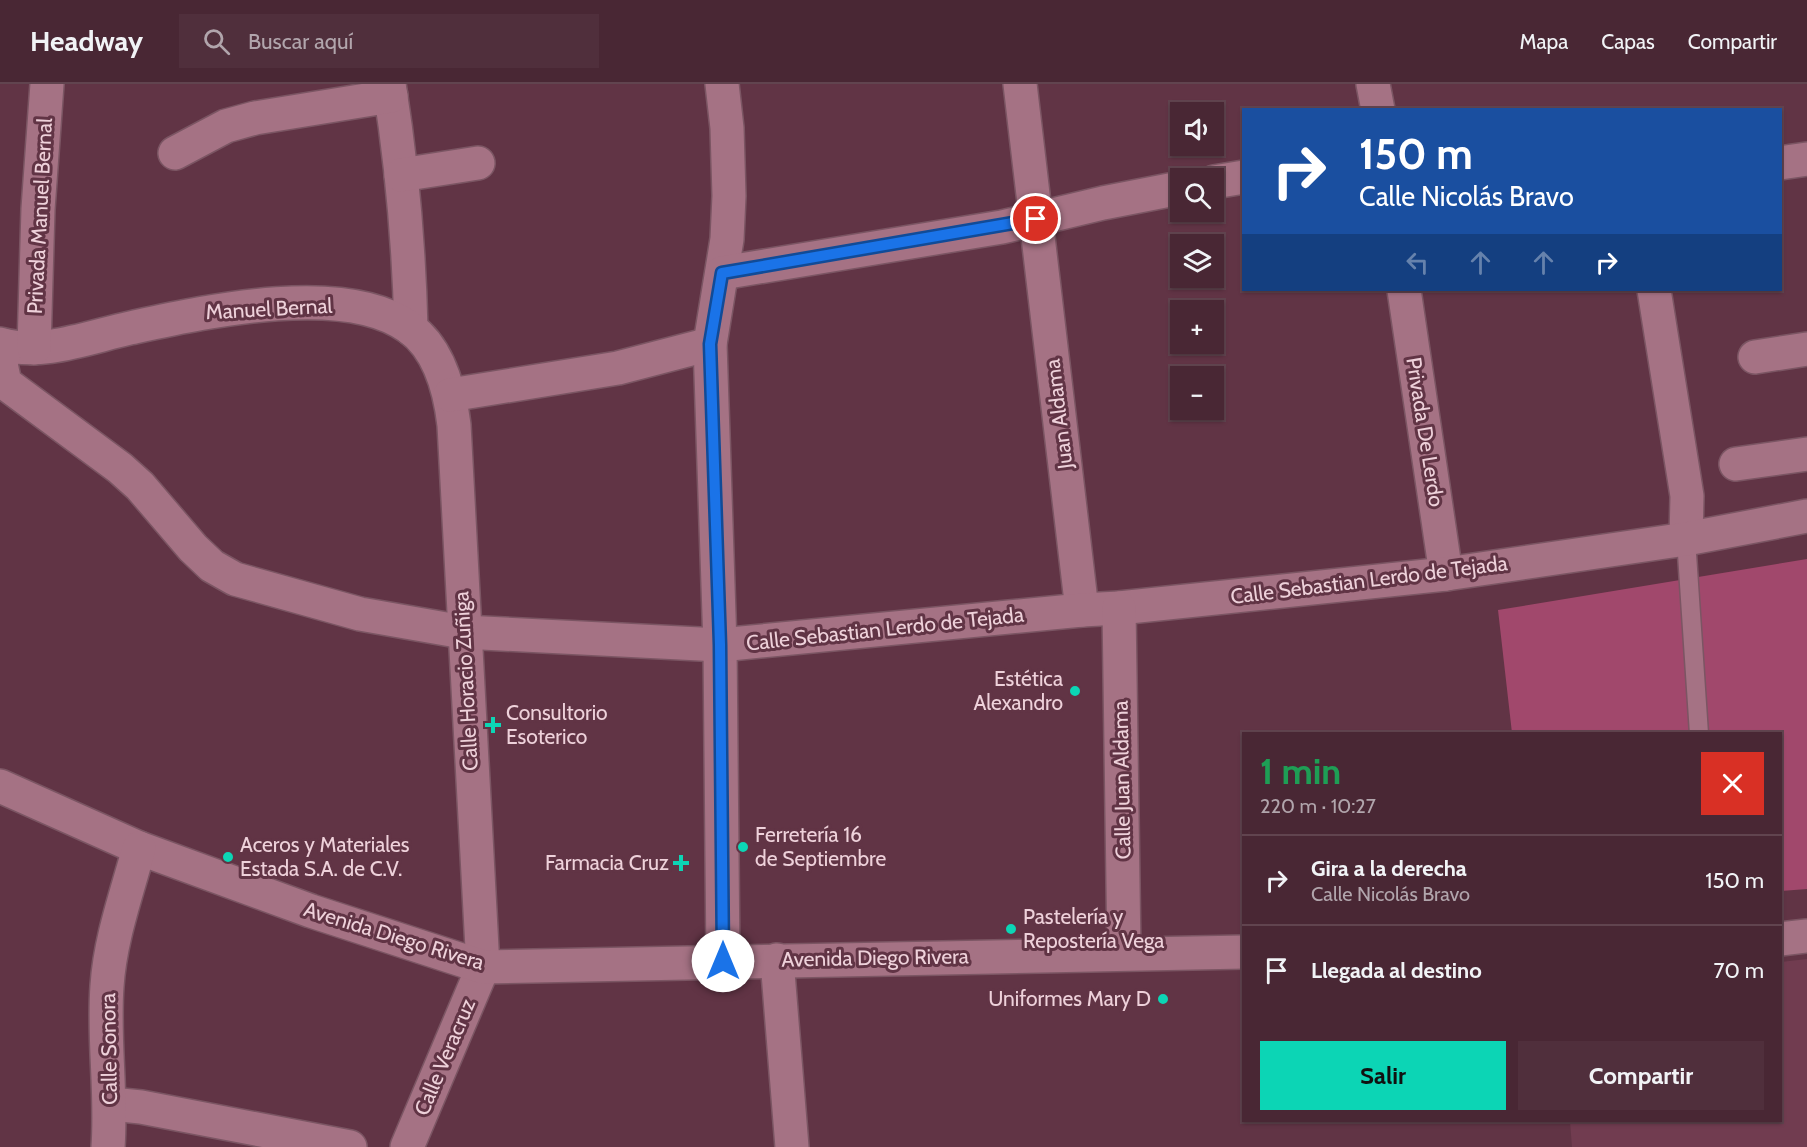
<!DOCTYPE html>
<html lang="es">
<head>
<meta charset="utf-8">
<style>
  :root { --surface:#492734; --page:#502f3c; --text:#f1f3f6; --muted:#b1a5ac; --line:#61444f; --accent:#0cd5b5 }
  body { margin:0; font-family:Cabin,sans-serif; background:var(--page); color:var(--text); height:100vh; display:flex; flex-direction:column; font-size:22px; white-space:nowrap }
  * { box-sizing:border-box; margin:0 }
  p { font-size:20px; color:var(--muted) }
  .icon { flex:none; width:33px; height:33px; fill:none; stroke:currentColor; stroke-width:2; stroke-linecap:round; stroke-linejoin:round }
  .map { position:relative; flex:1; overflow:hidden }
  .side { position:absolute; left:1242px; top:648px; width:540px; height:390px; display:flex; flex-direction:column; background:var(--surface); border-radius:0px; box-shadow:0 2px 4px #0004,0 0 0 2px var(--line) }
  .side>* { flex:none }
  .hud { position:absolute; left:1242px; top:24px; width:540px; height:183px; border-radius:0px; box-shadow:0 2px 4px #0004,0 0 0 2px var(--line); background:#1a4fa0; color:#fff; overflow:hidden }
  .fabs { position:absolute; left:1170px; top:18px; display:grid; gap:12px }
  .fabs a { display:grid; place-items:center; width:54px; height:54px; border-radius:0px; background:var(--surface); box-shadow:0 2px 4px #0004,0 0 0 2px var(--line); font-size:30px }
  .pin { position:absolute; display:grid; place-items:center; width:51px; height:51px; color:#fff; margin:-26px; border:3px solid #fff; border-radius:50%; box-shadow:0 2px 6px #0007 }
  .me { position:absolute; width:66px; margin:-33px; rotate:0deg; stroke-linejoin:round; filter:drop-shadow(0 0 4px #0008) }
  .turn { display:flex; align-items:center; gap:21px; height:126px; padding:0 18px; font-size:27px }
  .turn .icon { width:78px; height:78px; stroke-width:2.5 }
  .turn b { display:block; font-size:42px; line-height:51px }
  .lanes { display:flex; align-items:center; height:57px; padding:0 18px; background:#0003; justify-content:center; gap:30px; direction:ltr }
  .lanes .off { opacity:.35 }
  .round { display:grid; place-items:center; flex:none; width:63px; height:63px; border-radius:0px; background:var(--page) }
  .overview { display:flex; align-items:center; justify-content:space-between; height:102px; padding:0 18px }
  h1 { font-size:36px; font-weight:700; line-height:45px; color:#1e9e55 }
  .action { display:flex; gap:12px; margin-top:auto; padding:12px 18px }
  .action a { flex:1; height:69px; border-radius:0px; background:var(--accent); color:#111; font-size:24px; font-weight:700; line-height:69px; text-align:center }
  .action a+a { background:var(--page); color:var(--text) }
  ul { padding:0; list-style:none }
  li { display:flex; align-items:center; gap:18px; height:90px; padding:0 18px; border-top:2px solid var(--line) }
  li div { flex:1 }
  li b { display:block; font-size:22px }
  li em { font-style:normal }
  header { display:flex; align-items:center; gap:36px; box-sizing:border-box; height:84px; padding:0 30px; background:var(--surface); border-bottom:2px solid var(--line) }
  header strong { font-size:28px }
  nav { display:flex; gap:33px; margin-inline-start:auto; font-size:21px }
  .search { width:420px; height:54px; background:var(--page); display:flex; align-items:center; gap:15px; box-sizing:border-box; padding:0 21px; border-radius:0px; color:var(--muted); font-size:22px }
  .map>svg:first-child { display:block }
  .built { fill:#713c50 }
  .green { fill:#a1486c }
  .lines { fill:none; stroke-linecap:round; stroke-linejoin:round }
  .lane-casing { stroke:#7b5563; stroke-width:21 }
  .street-casing { stroke:#7b5563; stroke-width:36 }
  .lane { stroke:#a57284; stroke-width:18 }
  .street { stroke:#a57284; stroke-width:33 }
  .route-casing { stroke:#114b97; stroke-width:15 }
  .route { stroke:#1a73e8; stroke-width:10 }
  .poi-dot { fill:#0cd5b5; stroke:#613445; stroke-width:2 }
  .labels { text-anchor:middle; stroke-width:6; stroke-linejoin:round; paint-order:stroke }
  .street-label { font-size:21px; fill:#eed1da; stroke:#613445 }
  .poi-label { font-size:21px; fill:#eed1da; stroke:#613445; text-anchor:start }
</style>
</head>
<body>
<header>
<strong>Headway</strong>
<div class="search"><svg class="icon" aria-label="search" viewBox="0 0 24 24"><circle cx="10" cy="10" r="6"/><path d="M15 15l6 6"/></svg>Buscar aquí</div>
<nav><a>Mapa</a><a>Capas</a><a>Compartir</a></nav>
</header>
<div class="map">
<svg width="1807" height="1063" viewBox="0 0 1807 1063">
  <rect width="100%" height="100%" fill="#613445"/>
  <polygon class="built" points="1807,875 1807,1063 1572,1063 1570,1037 1780,1036 1781,878"/>
  <polygon class="green" points="1807,475 1807,805 1781,807 1780,650 1512,649 1498,526"/>
  <g class="lines">
    <defs>
      <polyline id="lane" points="1686,455 1699,650"/>
      <g id="street">
        <path d="M389,0C402,81 409,163 411,245"/>
        <polyline points="722,0 727,44 729,112 727,155 710,260 720,561 723,877"/>
        <polyline points="1020,0 1082,526"/>
        <polyline points="1373,0 1378,26"/>
        <polyline points="175,69 226,42 255,34 391,12"/>
        <polyline points="1780,79 1807,75"/>
        <polyline points="401,91 478,79"/>
        <polyline points="1214,98 1244,93"/>
        <polyline points="722,189 1002,143 1103,119 1180,104"/>
        <polyline points="1404,206 1446,490"/>
        <polyline points="1654,206 1687,412 1686,455"/>
        <path d="M0,260C42,272 89,253 130,244C204,228 345,196 410,244C440,266 450,307 454,341L483,883L407,1063"/>
        <polyline points="6,262 1,280 5,299 120,384 140,402 193,464 212,482 235,495 360,530 463,548 720,561 1082,526 1119,524 1446,490 1686,455 1807,432"/>
        <polyline points="34,264 38,125 47,0"/>
        <polyline points="1755,273 1807,265"/>
        <polyline points="450,311 618,284 710,260"/>
        <polyline points="1736,380 1807,370"/>
        <polyline points="1119,524 1124,868"/>
        <polyline points="0,702 139,764 311,827 483,883 1244,868"/>
        <polyline points="1780,855 1807,852"/>
        <polyline points="777,876 792,1063"/>
        <polyline points="111,1020 141,1023 350,1063"/>
        <path d="M108,1063C112,1009 103,956 107,902C110,855 127,809 139,764"/>
      </g>
    </defs>
    <use href="#lane" class="lane-casing"/>
    <use href="#street" class="street-casing"/>
    <use href="#lane" class="lane"/>
    <use href="#street" class="street"/>
  </g>
  <g class="lines">
    <defs>
      <polyline id="route" points="723,877 720,561 710,260 722,189 1036,135"/>
    </defs>
    <use href="#route" class="route-casing"/>
    <use href="#route" class="route"/>
  </g>
  <g class="poi-dot">
    <circle cx="1075" cy="607" r="6"/>
    <path d="M490 632h6v6h6v6h-6v6h-6v-6h-6v-6h6z"/>
    <circle cx="743" cy="763" r="6"/>
    <circle cx="228" cy="773" r="6"/>
    <path d="M678 770h6v6h6v6h-6v6h-6v-6h-6v-6h6z"/>
    <circle cx="1011" cy="845" r="6"/>
    <circle cx="1163" cy="915" r="6"/>
  </g>
  <g class="labels">
    <g class="street-label">
      <text transform="translate(40 132) rotate(-87)" y="7">Privada Manuel Bernal</text>
      <text transform="translate(269 225) rotate(-3)" y="7">Manuel Bernal</text>
      <text transform="translate(1059 330) rotate(-97)" y="7">Juan Aldama</text>
      <text transform="translate(1425 348) rotate(81)" y="7">Privada De Lerdo</text>
      <text transform="translate(1369 496) rotate(-7)" y="7">Calle Sebastian Lerdo de Tejada</text>
      <text transform="translate(885 545) rotate(-6)" y="7">Calle Sebastian Lerdo de Tejada</text>
      <text transform="translate(466 597) rotate(-93)" y="7">Calle Horacio Zuñiga</text>
      <text transform="translate(1122 696) rotate(-91)" y="7">Calle Juan Aldama</text>
      <text transform="translate(394 852) rotate(17)" y="7">Avenida Diego Rivera</text>
      <text transform="translate(875 874) rotate(-1)" y="7">Avenida Diego Rivera</text>
      <text transform="translate(109 965) rotate(-91)" y="7">Calle Sonora</text>
      <text transform="translate(445 973) rotate(-67)" y="7">Calle Veracruz</text>
    </g>
    <g class="poi-label">
      <text x="1063" y="602" text-anchor="end">Estética<tspan x="1063" dy="24">Alexandro</tspan></text>
      <text x="506" y="636">Consultorio<tspan x="506" dy="24">Esoterico</tspan></text>
      <text x="755" y="758">Ferretería 16<tspan x="755" dy="24">de Septiembre</tspan></text>
      <text x="240" y="768">Aceros y Materiales<tspan x="240" dy="24">Estada S.A. de C.V.</tspan></text>
      <text x="669" y="786" text-anchor="end">Farmacia Cruz</text>
      <text x="1023" y="840">Pastelería y<tspan x="1023" dy="24">Repostería Vega</tspan></text>
      <text x="1151" y="922" text-anchor="end">Uniformes Mary D</text>
    </g>
  </g>
</svg>
<div class="fabs">
<a><svg class="icon" aria-label="sound" viewBox="0 0 24 24"><path d="M4 9h4l5-4v14l-5-4H4zM17 9q2 3 0 6"/></svg></a>
<a><svg class="icon" aria-label="search" viewBox="0 0 24 24"><circle cx="10" cy="10" r="6"/><path d="M15 15l6 6"/></svg></a>
<a><svg class="icon" aria-label="layers" viewBox="0 0 24 24"><path d="M12 4l9 5-9 5-9-5zM3 14l9 5 9-5"/></svg></a>
<a>+</a>
<a>−</a>
</div>
<div class="pin" style="left:1036px;top:135px;background:#d93025"><svg class="icon" aria-label="arrive" viewBox="0 0 24 24"><path d="M6 21V4h12l-3 4 3 4H6"/></svg></div>
<svg class="me" style="left:723px;top:877px" viewBox="-20 -20 40 40"><circle r="19" fill="#fff"/><path d="M0-13L10 11 0 6-10 11z" fill="#1a73e8"/></svg>
<div class="hud">
<div class="turn"><svg class="icon" aria-label="right" viewBox="0 0 24 24"><path d="M7 20v-9h11M14 6l5 5-5 5"/></svg><div><b>150 m</b>Calle Nicolás Bravo</div></div>
<div class="lanes"><svg class="icon off" aria-label="left" viewBox="0 0 24 24"><path d="M17 20v-9H6M10 6l-5 5 5 5"/></svg><svg class="icon off" aria-label="ahead" viewBox="0 0 24 24"><path d="M12 20V5M6 11l6-6 6 6"/></svg><svg class="icon off" aria-label="ahead" viewBox="0 0 24 24"><path d="M12 20V5M6 11l6-6 6 6"/></svg><svg class="icon" aria-label="right" viewBox="0 0 24 24"><path d="M7 20v-9h11M14 6l5 5-5 5"/></svg></div>
</div>
<section class="side">
<div class="overview"><div><h1>1 min</h1><p>220 m · 10:27</p></div><a class="round" style="background:#d93025;color:#fff"><svg class="icon" aria-label="close" viewBox="0 0 24 24"><path d="M6 6l12 12M18 6L6 18"/></svg></a></div>
<ul>
<li><svg class="icon" aria-label="right" viewBox="0 0 24 24"><path d="M7 20v-9h11M14 6l5 5-5 5"/></svg><div><b>Gira a la derecha</b><p>Calle Nicolás Bravo</p></div><em>150 m</em></li>
<li><svg class="icon" aria-label="arrive" viewBox="0 0 24 24"><path d="M6 21V4h12l-3 4 3 4H6"/></svg><div><b>Llegada al destino</b></div><em>70 m</em></li>
</ul>
<div class="action"><a>Salir</a><a>Compartir</a></div>
</section>
</div>
</body>
</html>
